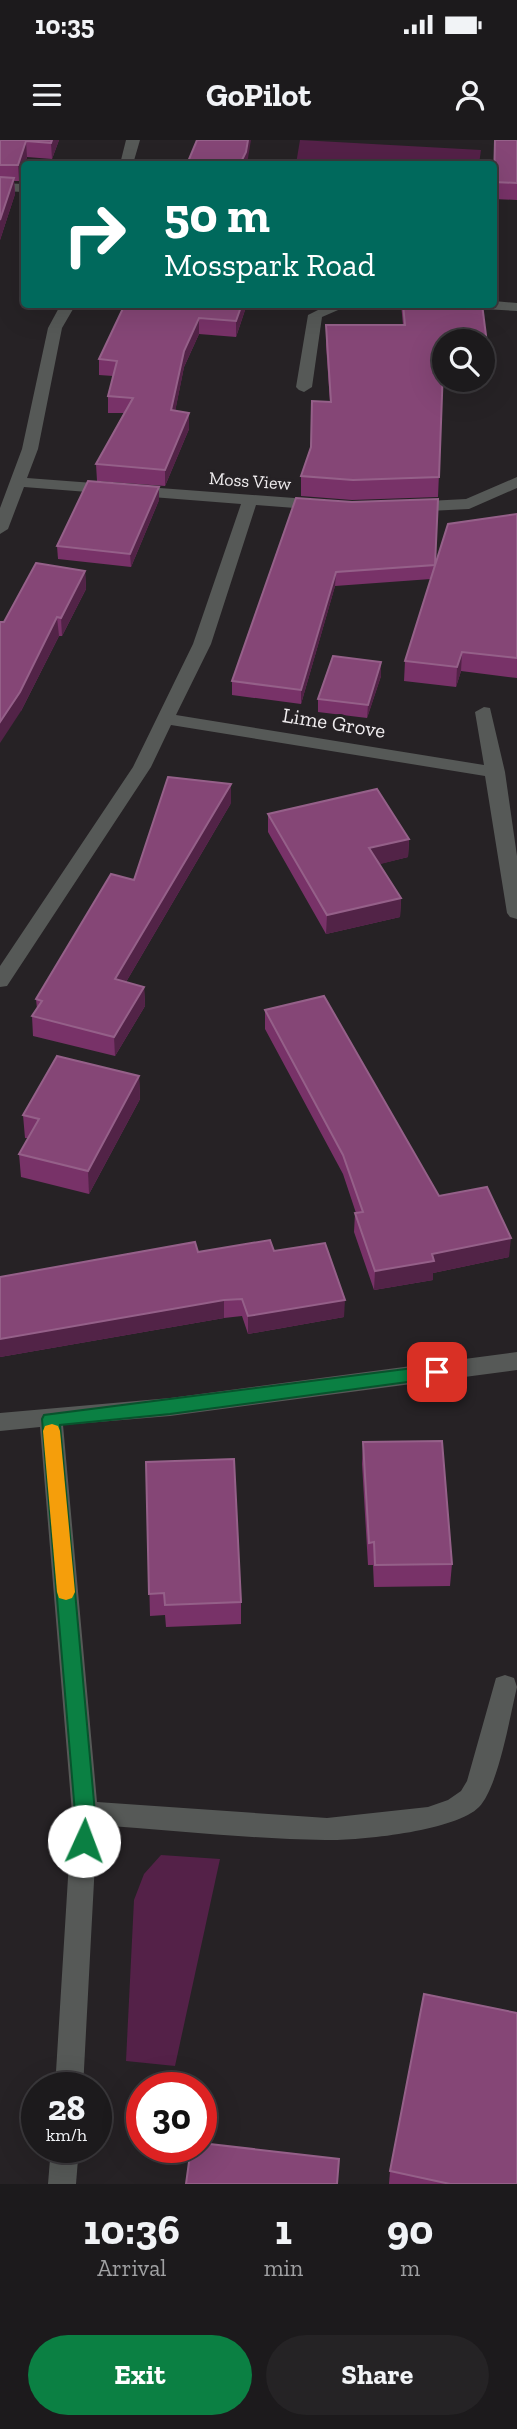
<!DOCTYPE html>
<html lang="en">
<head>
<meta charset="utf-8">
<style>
  :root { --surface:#1c1a1c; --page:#252325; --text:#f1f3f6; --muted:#a0a1a3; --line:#3a383b; --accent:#0b8043 }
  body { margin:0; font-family:"Zilla Slab",serif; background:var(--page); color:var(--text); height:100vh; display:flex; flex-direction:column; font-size:26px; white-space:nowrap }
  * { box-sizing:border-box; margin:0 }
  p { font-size:23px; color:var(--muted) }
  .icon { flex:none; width:38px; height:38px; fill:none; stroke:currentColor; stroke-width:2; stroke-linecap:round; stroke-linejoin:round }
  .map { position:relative; height:2044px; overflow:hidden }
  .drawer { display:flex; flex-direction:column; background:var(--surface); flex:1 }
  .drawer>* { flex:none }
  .hud { position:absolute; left:21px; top:21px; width:476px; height:147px; border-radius:7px; box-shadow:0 7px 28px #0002,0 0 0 2px var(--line); background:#00695c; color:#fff; overflow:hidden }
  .buttons { position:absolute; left:432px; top:189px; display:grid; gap:14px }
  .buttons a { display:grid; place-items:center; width:63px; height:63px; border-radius:50%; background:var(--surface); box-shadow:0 7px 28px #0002,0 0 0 2px var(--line); font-size:35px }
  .speed { position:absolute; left:21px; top:1932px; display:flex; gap:14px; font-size:35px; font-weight:700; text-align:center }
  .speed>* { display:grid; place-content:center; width:91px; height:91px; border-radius:50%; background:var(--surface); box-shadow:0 7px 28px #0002,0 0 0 2px var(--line); line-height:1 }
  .speed small { font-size:18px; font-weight:400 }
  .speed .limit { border:10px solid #d22; background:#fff; color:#111 }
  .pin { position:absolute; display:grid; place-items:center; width:60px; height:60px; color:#fff; margin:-30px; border-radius:14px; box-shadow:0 4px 10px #0006 }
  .me { position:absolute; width:77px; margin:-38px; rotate:2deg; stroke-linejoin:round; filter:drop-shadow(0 0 5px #0008) }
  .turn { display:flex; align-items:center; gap:24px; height:147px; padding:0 28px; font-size:32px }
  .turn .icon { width:91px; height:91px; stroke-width:2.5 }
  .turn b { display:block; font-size:49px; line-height:60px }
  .eta { display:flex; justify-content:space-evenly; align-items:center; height:119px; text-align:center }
  .eta b { font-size:42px; font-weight:700; line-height:49px }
  .primary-button { display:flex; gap:14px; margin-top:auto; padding:14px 28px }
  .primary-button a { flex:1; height:80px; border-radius:42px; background:var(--accent); color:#fff; font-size:28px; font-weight:700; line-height:80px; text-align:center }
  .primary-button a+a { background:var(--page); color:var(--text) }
  .status { display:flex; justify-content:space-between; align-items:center; height:49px; padding:0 35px; background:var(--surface); direction:ltr }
  .status svg { height:19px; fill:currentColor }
  header { display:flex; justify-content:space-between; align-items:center; height:91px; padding:0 28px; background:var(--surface); font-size:32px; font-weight:700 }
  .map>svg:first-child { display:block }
  .green { fill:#542148 }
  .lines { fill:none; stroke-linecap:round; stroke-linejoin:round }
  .minor { fill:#565957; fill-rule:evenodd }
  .wall { fill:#783268 }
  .shaded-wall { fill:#522347 }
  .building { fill:#854676; stroke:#956089; stroke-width:2 }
  .route { fill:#0b8043; stroke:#07532c; stroke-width:2 }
  .slow { fill:#f59e0b }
  .labels { text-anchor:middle; stroke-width:6; stroke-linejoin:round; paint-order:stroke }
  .far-street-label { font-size:18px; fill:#eeebed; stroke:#262225 }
  .street-label { font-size:21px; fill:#eeebed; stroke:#262225 }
</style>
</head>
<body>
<div class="status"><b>10:35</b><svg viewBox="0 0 49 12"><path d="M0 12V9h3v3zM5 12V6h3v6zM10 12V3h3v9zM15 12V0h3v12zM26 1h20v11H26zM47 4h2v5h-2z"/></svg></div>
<header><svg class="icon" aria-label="menu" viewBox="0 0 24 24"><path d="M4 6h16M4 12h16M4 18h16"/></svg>GoPilot<svg class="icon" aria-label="person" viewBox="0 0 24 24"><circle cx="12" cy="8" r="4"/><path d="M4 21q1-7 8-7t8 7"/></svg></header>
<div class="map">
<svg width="517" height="2044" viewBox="0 0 517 2044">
  <rect width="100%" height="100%" fill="#262225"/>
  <g class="green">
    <polygon points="300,0 481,10 479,24 296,24"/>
    <polygon points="161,1715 220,1719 175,1926 126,1921 134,1760 144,1734"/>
  </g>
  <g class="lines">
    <g class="minor">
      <polygon points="126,0 140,0 133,24 120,24"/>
      <polygon points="0,43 24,44 24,52 0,51"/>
      <polygon points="494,161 517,163 517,171 466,168 459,164 494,164"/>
      <polygon points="61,164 76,164 62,188 38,309 27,338 321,360 329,365 321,370 256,365 211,504 176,575 484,625 475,572 484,567 490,568 505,632 517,716 517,779 510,777 507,773 485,636 171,585 151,627 7,846 0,847 0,826 133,627 193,504 241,364 24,347 8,389 0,394 0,368 22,309 48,188"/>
      <polygon points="330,164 352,164 322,177 312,247 304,252 299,250 296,247 308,175"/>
      <polygon points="517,337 517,348 469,369 409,372 401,367 409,362 466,359"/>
      <path d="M517,1212V1230L170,1276L63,1285L97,1662L327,1678L428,1667L448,1660L461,1651L467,1641L496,1538L505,1535L514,1538L517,1547C510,1576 498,1648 479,1667C456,1691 358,1701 325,1700C249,1699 173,1690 97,1685L83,1948H55L72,1673L40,1287L0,1291V1273L170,1258Z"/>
      <polygon points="51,2007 79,2007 76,2044 48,2044"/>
    </g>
  </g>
  <g class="wall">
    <polygon points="0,0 59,0 52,19 27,17 19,41 14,41 15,54 0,100"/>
    <polygon points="517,0 517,60 494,59 493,24"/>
    <polygon points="125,164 247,164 236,197 199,194 184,227 175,271 189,273 189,289 165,346 97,341 96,324 124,273 108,273 108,256 113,236 99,235 99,219"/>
    <polygon points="401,164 482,164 489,219 488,238 483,238 483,201 444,201 444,238 443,239 438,357 352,360 301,356 301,336 330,262 326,205 326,185 403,185"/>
    <polygon points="159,360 131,427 58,419 57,406"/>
    <polygon points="352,362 435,424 517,374 517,538 461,531 456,547 404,541 405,521 431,439 335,446 301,564 232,555 232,541"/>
    <polygon points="85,431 86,449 62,496 59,496 21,571 4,482"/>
    <polygon points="381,522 381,536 367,578 318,572 318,559"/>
    <polygon points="231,663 126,842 144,847 145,866 115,916 33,896 32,876 37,869 36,859 134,740"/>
    <polygon points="268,674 409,699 408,717 379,724 401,758 400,777 326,794 268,692"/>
    <polygon points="265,870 439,1056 509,1117 433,1133 433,1140 374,1150 354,1092 355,1073 356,1073 343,1034 265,889"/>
    <polygon points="139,936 140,959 89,1054 21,1037 19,1014 28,998 25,998 23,975"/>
    <polygon points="274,1111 344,1177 248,1194 242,1176 224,1178 0,1217 0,1137 198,1112"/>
    <polygon points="363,1302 452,1424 450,1446 374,1447 373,1425 368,1425 362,1324"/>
    <polygon points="146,1322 241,1462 241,1484 166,1487 165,1475 150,1476"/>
    <polygon points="390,2031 517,2044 389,2044"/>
  </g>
  <g class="shaded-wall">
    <polygon points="52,0 59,0 52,19 51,3"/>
    <polygon points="248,0 251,0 247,24 240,24"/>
    <polygon points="26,1 27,17 19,41 18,25"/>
    <polygon points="14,38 15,54 0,100 0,80"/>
    <polygon points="242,164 247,164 236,197 236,181"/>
    <polygon points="199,178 199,194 184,227 172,287 171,270 184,211"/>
    <polygon points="189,273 189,289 165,346 165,330"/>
    <polygon points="159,347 159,360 131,427 130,414"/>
    <polygon points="85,431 86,449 62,496 61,478"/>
    <polygon points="336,432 335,446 301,564 301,550"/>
    <polygon points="57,477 59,496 21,571 0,603 0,582"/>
    <polygon points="462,512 461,531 456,547 457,527"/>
    <polygon points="381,522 381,536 367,578 368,565"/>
    <polygon points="231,644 231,663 116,859 115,839"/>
    <polygon points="409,699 408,717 369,727 369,708"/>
    <polygon points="401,758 400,777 326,794 327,775"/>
    <polygon points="144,847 145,866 115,916 114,897"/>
    <polygon points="139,936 140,959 89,1054 88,1031"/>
    <polygon points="511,1098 509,1117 433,1133 433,1140 374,1150 375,1131 432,1114"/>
    <polygon points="224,1160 224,1178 0,1217 0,1199"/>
    <polygon points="345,1160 344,1177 248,1194 248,1176"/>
  </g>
  <g class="building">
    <polygon points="0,0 52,0 51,3 26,1 18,25 0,25"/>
    <polygon points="197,0 248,0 246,12 240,24 187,24"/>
    <polygon points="495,0 517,0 517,43 494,42"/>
    <polygon points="0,37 14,38 0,80"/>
    <polygon points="125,164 242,164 236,181 199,178 184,211 171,270 189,273 165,330 96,324 133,258 108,256 117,221 99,219"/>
    <polygon points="403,164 482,164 489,219 483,219 483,201 444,201 439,337 353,340 301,336 311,307 312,261 331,262 326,185 405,185"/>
    <polygon points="88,341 159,347 130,414 57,406"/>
    <polygon points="296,358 352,362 438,359 435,425 336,432 301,550 232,541"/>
    <polygon points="517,374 517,518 462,512 457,527 405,521 448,384"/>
    <polygon points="36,423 85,431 61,478 57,477 20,552 0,582 0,482 4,482"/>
    <polygon points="333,516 381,522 368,565 318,559"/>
    <polygon points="168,637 231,644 115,839 144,847 114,897 32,876 42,861 36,859 111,734 134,740"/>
    <polygon points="377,649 409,699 369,708 401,758 327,775 268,674"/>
    <polygon points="324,856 439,1056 487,1047 511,1098 432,1114 434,1121 375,1131 355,1073 363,1072 343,1015 265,870"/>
    <polygon points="57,916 139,936 88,1031 19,1014 39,979 23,975"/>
    <polygon points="270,1100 274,1111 325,1103 345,1160 248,1176 242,1159 224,1160 0,1199 0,1137 195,1102 198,1112"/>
    <polygon points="442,1301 452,1424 375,1425 374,1402 369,1403 363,1302"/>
    <polygon points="234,1319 241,1462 165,1465 164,1453 149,1454 146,1322"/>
    <polygon points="424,1854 517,1873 517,2044 450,2044 390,2031"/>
    <polygon points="201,2003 339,2019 337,2044 186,2044 191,2007 201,2007"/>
  </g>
  <polygon class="route" points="437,1225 443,1227 446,1232 443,1236 437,1238 170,1274 60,1285 95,1673 91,1707 84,1709 77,1707 74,1701 75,1673 42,1279 44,1275"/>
  <polygon class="slow" points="52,1284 58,1286 60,1291 75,1452 72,1458 66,1460 59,1458 57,1452 43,1291 45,1286"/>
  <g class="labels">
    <g class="far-street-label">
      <text transform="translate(250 341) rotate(4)" y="6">Moss View</text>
    </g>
    <g class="street-label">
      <text transform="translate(334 583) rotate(9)" y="7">Lime Grove</text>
    </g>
  </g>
</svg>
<div class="buttons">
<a><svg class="icon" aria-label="search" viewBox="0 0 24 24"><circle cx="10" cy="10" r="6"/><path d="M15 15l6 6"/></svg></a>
</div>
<div class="speed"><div>28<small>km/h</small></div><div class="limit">30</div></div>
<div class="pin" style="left:437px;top:1232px;background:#d93025"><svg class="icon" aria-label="arrive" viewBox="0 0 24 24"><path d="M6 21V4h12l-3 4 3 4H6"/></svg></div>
<svg class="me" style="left:84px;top:1701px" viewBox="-20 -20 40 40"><circle r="19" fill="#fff"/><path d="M0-13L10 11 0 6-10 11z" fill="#0b8043"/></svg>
<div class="hud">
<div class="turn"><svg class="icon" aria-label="right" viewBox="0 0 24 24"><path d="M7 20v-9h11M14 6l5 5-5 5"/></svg><div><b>50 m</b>Mosspark Road</div></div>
</div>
</div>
<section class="drawer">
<div class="eta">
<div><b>10:36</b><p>Arrival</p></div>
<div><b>1</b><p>min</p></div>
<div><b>90</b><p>m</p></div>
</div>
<div class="primary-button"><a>Exit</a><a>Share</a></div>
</section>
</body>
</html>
